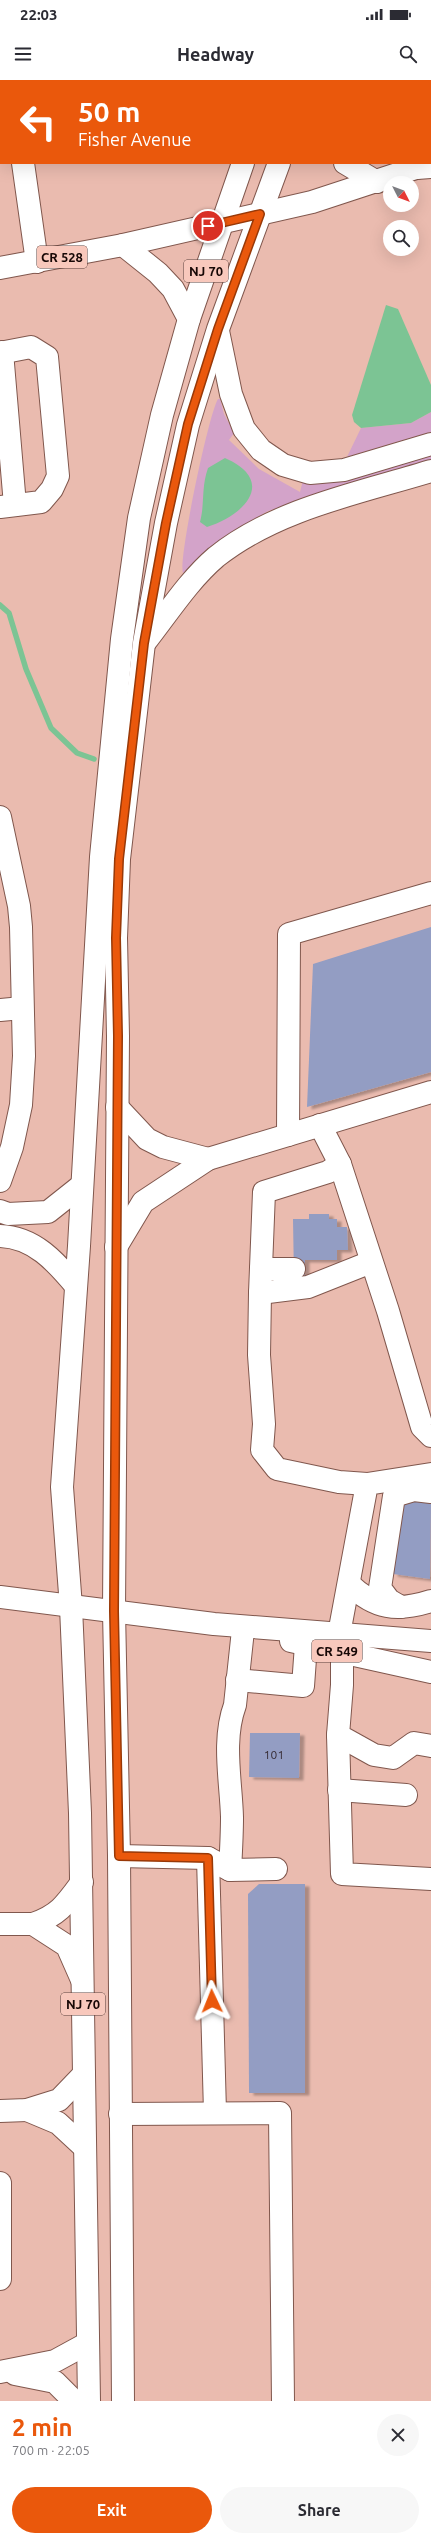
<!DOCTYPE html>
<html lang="en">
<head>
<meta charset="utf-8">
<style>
  :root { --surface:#fff; --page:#f7f7f7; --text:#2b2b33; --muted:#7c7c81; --accent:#ea580c }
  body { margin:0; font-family:Ubuntu,sans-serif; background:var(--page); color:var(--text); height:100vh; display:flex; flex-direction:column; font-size:15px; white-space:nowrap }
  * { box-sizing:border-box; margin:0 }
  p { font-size:13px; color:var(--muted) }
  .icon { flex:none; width:22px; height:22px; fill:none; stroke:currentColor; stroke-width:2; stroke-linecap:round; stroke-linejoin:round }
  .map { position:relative; height:2321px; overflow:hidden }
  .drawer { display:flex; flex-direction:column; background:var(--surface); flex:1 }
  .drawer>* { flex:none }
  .banner { position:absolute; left:0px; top:0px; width:431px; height:84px; box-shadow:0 4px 16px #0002; background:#ea580c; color:#fff; overflow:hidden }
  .needle { width:26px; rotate:132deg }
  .fabs { position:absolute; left:383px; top:96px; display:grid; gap:8px }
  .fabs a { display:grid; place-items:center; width:36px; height:36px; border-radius:50%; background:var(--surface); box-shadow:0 4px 16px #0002; font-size:20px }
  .pin { position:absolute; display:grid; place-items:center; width:34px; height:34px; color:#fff; margin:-17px; border:2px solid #fff; border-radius:50%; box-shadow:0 1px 4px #0007 }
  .me { position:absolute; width:44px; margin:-22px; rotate:358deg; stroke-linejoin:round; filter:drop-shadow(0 0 3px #0008) }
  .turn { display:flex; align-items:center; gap:14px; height:84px; padding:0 12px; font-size:18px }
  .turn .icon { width:52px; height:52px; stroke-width:2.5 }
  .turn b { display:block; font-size:28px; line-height:34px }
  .round { display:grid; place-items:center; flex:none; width:42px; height:42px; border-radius:21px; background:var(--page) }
  .overview { display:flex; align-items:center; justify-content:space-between; height:68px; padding:0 12px }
  h1 { font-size:24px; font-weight:700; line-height:30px; color:var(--accent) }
  .action { display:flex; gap:8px; margin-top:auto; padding:8px 12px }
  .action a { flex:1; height:46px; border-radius:24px; background:var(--accent); color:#fff; font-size:16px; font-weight:700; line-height:46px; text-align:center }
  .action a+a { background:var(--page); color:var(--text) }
  .status { display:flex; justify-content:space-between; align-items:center; height:28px; padding:0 20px; background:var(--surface); direction:ltr }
  .status svg { height:11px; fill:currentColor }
  header { display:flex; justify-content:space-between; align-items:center; height:52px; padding:0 12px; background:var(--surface); font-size:18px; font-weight:700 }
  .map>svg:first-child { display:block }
  .green { fill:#d3a3c9 }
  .water { fill:#7cc494 }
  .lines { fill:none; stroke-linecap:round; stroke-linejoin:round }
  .stream { stroke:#7cc494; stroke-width:5.5 }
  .building { fill:#939dc3; filter:url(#shadow) }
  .minor-casing { stroke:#80574d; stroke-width:24 }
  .major-casing { stroke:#80574d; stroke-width:24 }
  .highway-casing { stroke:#80574d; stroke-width:24 }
  .minor { stroke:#fff; stroke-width:22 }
  .major { stroke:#fff; stroke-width:22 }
  .highway { stroke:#fff; stroke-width:22 }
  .route-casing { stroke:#983908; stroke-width:10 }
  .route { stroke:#ea580c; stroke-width:7 }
  .labels { text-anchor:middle; stroke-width:4; stroke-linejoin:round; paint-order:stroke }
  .number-label { font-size:12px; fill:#362c34 }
  .shield { fill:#f8c8bc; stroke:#5a413c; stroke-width:1 }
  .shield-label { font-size:13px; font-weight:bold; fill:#170705 }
</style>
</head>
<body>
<div class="status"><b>22:03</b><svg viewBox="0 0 49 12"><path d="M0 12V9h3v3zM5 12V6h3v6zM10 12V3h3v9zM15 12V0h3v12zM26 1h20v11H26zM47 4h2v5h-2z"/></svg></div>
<header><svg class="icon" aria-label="menu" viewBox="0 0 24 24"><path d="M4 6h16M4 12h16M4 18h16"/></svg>Headway<svg class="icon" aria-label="search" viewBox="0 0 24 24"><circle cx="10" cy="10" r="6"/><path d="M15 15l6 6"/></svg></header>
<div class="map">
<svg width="431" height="2321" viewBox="0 0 431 2321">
  <defs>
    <filter id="shadow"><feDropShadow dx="4.5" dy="2.5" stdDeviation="1" flood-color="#0004"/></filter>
  </defs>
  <rect width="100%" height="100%" fill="#eabbaf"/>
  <g class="green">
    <path d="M218,319H220L224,334L234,353L229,360L259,389L300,412L303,400L431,373V381L268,431L224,457L183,493C178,479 209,333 218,319Z"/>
    <polygon points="431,332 431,352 347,377 361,348 411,343"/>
  </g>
  <g class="water">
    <polygon points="386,225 398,229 431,305 431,332 411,343 361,348 354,342 352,335"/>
    <path d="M225,378C277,401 245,435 207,447L200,442C205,423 201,408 208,388Z"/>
  </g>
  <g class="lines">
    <polyline class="stream" points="0,525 9,533 26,589 51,648 77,673 94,679"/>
  </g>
  <g class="building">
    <polygon points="431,847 431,992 307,1027 313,884"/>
    <polygon points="309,1134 329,1134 329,1139 337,1139 337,1147 347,1147 348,1170 337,1170 337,1180 305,1180 305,1199 294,1199 293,1139 309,1139"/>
    <polygon points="404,1419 431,1423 430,1499 393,1494"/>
    <polygon points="250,1653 300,1653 299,1698 249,1697"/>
    <polygon points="259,1804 305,1804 305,2013 249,2013 248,1814"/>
  </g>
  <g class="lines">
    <defs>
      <g id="minor">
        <polyline points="10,0 10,1"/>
        <polyline points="418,0 419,1"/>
        <polyline points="41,1 44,0"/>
        <polyline points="430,19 431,21"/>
        <polyline points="23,83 37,182"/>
        <polyline points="2,272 15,425"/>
        <polyline points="0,273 31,267 47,277 58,396 52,409 41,422 0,427"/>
        <polyline points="0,737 19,826 21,847 24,976 21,1025 12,1067 0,1101"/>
        <polyline points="0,930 22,928"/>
        <polyline points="117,1027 147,1059 163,1067 208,1079"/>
        <polyline points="320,1045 340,1084 388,1231 422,1347 431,1356"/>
        <polyline points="288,1055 289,854 431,813"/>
        <polyline points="340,1084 328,1092 264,1112 260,1213 308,1207 371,1182"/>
        <polyline points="0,1131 8,1134 48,1132 82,1105"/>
        <path d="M0,1156C34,1157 56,1182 76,1206"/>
        <polyline points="116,1167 143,1122 208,1079 431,1012"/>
        <polyline points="261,1189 294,1189"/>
        <polyline points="260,1213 259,1275 264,1344 262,1370 277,1389 339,1402 367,1404"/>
        <path d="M349,1504C375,1529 397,1532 431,1521"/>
        <polyline points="401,1527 389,1520 380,1508 394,1416 414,1410 431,1412"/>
        <polyline points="339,1554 367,1404 431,1394"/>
        <polyline points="342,1572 342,1605 338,1655 374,1675 393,1678 414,1663 431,1666"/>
        <polyline points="237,1600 303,1606 306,1565"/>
        <polyline points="338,1655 342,1794 431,1799"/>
        <polyline points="339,1710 406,1715"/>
        <polyline points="119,1776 208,1778 230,1790 276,1789"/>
        <polyline points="208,1778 215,2032"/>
        <path d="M230,1790C231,1772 232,1755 232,1737C231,1701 222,1660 235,1625L243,1550"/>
        <path d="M82,1802C66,1824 59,1835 33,1844L67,1866L82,1900"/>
        <polyline points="0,1844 33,1844"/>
        <polyline points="27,2030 58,2043 85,2068"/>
        <polyline points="0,2031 27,2030 59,2020 84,1994"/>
        <polyline points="120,2034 280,2033 283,2321"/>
        <polyline points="0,2103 0,2199"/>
        <polyline points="0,2292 55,2281 88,2263"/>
        <polyline points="15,2294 55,2302 74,2321"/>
      </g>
      <g id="major">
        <polyline points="0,188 123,165 312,122 431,83"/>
        <polyline points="0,1517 214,1544 431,1561"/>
        <polyline points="291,1561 431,1592"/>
      </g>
      <g id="highway">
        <polyline points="272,1 273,0"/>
        <polyline points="313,1 313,0"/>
        <polyline points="345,83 377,102"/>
        <polyline points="417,88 431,87"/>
        <polyline points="123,165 158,193 173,209 189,239"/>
        <polyline points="218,251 231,314 244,349 261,370 283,385 310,393 344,390 431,364"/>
        <path d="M146,561C168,533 189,500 216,477C276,429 359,413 431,391"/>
        <polyline points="89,2321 80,1733 71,1527 62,1407 79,1166 101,777 122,559 139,438 162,335 189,239 243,83"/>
        <polyline points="123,2321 119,1776 114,1531 118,956 116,858 119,779 144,563 166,443 188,345 218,249 279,83"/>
      </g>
    </defs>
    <use href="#minor" class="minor-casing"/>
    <use href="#major" class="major-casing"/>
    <use href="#highway" class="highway-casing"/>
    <use href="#minor" class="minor"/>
    <use href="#major" class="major"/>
    <use href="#highway" class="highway"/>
  </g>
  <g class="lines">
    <defs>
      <polyline id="route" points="208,146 260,134 218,249 188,344 166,443 144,563 119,779 116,858 118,956 114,1531 119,1776 208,1778 212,1921"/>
    </defs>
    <use href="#route" class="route-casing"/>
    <use href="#route" class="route"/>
  </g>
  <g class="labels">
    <g class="number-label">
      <text x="274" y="1679">101</text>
    </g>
    <g class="shield">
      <rect x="37" y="166" width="50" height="22" rx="3"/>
      <rect x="184" y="180" width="44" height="22" rx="3"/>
      <rect x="312" y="1560" width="50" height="22" rx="3"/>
      <rect x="61" y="1913" width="44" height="22" rx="3"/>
    </g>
    <g class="shield-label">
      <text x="62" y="182">CR 528</text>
      <text x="206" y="196">NJ 70</text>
      <text x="337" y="1576">CR 549</text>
      <text x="83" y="1929">NJ 70</text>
    </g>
  </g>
</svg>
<div class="fabs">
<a><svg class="needle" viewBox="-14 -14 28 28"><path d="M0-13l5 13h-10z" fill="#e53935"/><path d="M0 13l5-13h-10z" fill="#7c7c81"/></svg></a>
<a><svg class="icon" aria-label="search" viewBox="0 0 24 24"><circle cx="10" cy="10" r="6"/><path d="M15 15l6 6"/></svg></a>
</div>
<div class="pin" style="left:208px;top:146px;background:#d93025"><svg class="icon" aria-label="arrive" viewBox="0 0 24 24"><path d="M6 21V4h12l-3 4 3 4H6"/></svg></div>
<svg class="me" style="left:212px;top:1921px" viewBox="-20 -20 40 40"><path d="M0-17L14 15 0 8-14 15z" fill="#ea580c" stroke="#fff" stroke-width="4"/></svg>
<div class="banner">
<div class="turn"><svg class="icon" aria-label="left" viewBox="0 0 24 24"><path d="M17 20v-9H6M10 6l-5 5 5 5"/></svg><div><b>50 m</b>Fisher Avenue</div></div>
</div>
</div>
<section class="drawer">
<div class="overview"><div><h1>2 min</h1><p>700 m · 22:05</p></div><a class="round"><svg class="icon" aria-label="close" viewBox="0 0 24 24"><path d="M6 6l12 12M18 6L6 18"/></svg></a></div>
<div class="action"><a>Exit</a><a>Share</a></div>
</section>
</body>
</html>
